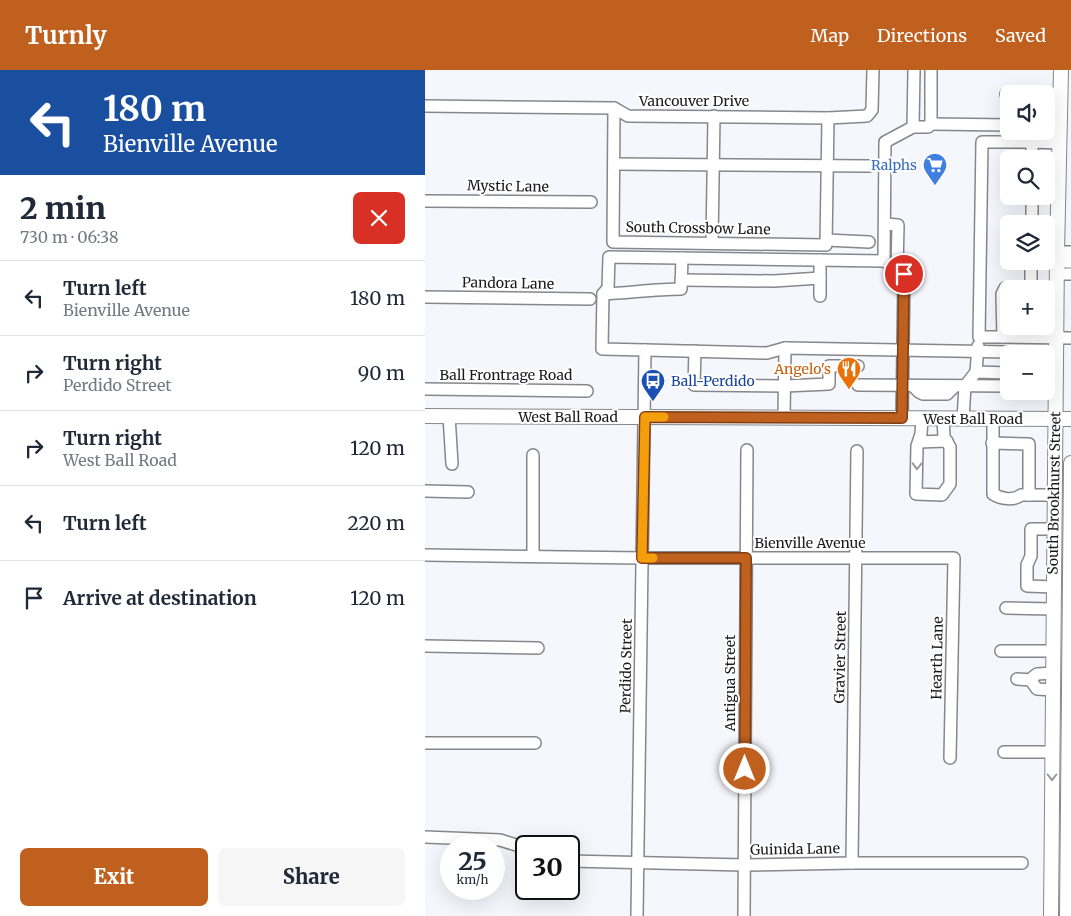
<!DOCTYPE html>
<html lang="en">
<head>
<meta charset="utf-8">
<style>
  :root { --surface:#fff; --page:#f6f6f7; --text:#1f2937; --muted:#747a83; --line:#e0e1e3; --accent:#c0601e }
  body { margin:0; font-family:Merriweather,serif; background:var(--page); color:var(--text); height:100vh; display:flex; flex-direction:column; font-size:19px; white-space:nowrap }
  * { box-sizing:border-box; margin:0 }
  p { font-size:16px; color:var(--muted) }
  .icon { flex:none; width:28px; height:28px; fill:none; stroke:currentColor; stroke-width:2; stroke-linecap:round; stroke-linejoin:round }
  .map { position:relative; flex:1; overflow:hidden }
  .sheet { display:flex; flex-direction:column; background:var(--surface); width:425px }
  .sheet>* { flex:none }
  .guide { background:#1a4fa0; color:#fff; overflow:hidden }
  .tools { position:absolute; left:575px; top:15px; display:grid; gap:10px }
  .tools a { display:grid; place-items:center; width:55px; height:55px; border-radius:8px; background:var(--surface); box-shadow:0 5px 20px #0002; font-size:25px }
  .speed { position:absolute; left:15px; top:765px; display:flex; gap:10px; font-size:25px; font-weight:700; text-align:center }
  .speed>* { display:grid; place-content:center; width:65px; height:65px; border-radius:50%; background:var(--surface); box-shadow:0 5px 20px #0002; line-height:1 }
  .speed small { font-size:12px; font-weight:400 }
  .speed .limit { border:2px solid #111; border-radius:8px; background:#fff; color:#111 }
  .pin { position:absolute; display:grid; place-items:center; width:42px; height:42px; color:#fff; margin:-21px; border:2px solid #fff; border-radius:50%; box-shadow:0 1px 5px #0007 }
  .me { position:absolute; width:55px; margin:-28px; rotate:0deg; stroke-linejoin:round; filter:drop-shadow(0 0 4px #0008) }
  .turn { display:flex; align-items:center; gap:18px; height:105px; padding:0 20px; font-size:22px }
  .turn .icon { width:65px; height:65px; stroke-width:2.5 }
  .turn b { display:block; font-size:35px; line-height:42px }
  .round { display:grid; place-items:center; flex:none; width:52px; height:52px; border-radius:8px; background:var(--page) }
  .head { display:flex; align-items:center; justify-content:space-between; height:85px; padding:0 20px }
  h1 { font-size:30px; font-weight:800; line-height:38px }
  .primary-button { display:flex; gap:10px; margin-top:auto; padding:10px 20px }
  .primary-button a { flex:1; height:58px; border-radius:8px; background:var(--accent); color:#fff; font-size:20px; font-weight:800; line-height:58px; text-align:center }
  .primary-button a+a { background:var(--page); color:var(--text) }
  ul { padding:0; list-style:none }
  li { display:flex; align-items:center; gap:15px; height:75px; padding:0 20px; border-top:1px solid var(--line) }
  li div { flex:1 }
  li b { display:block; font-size:19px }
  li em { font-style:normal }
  header { display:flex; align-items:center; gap:30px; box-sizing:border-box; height:70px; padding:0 25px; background:var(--accent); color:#fff }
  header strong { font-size:24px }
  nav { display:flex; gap:28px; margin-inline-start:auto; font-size:18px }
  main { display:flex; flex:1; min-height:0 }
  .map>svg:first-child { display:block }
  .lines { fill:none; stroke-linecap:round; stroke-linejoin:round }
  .minor-casing { stroke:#86878c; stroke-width:14 }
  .major-casing { stroke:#86878c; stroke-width:16 }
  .minor { stroke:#fff; stroke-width:11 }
  .major { stroke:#fff; stroke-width:14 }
  .oneway { stroke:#989899 }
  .route-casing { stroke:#7d3e14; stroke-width:12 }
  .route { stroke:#c0601e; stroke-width:9 }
  .slow { stroke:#f59e0b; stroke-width:9 }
  .labels { text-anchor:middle; stroke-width:4; stroke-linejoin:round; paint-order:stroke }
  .street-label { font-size:14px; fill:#1a1a1c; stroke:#fff }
  .shop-label { font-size:14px; fill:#366cbe; stroke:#fff; text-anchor:end }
  .food-label { font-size:14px; fill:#c56008; stroke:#fff; text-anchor:end }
  .transit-label { font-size:14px; fill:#164399; stroke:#fff; text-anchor:start }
</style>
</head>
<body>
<header>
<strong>Turnly</strong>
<nav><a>Map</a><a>Directions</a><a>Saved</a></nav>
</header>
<main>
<section class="sheet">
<div class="guide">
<div class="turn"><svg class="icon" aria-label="left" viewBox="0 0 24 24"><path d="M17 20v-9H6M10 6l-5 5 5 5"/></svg><div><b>180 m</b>Bienville Avenue</div></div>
</div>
<div class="head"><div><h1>2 min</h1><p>730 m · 06:38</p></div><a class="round" style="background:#d93025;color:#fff"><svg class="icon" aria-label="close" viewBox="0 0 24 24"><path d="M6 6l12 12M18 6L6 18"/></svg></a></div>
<ul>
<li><svg class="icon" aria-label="left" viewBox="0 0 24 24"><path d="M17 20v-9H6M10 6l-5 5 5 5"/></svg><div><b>Turn left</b><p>Bienville Avenue</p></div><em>180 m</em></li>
<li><svg class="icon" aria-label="right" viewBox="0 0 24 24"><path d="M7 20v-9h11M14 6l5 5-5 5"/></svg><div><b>Turn right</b><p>Perdido Street</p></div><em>90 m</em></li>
<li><svg class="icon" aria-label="right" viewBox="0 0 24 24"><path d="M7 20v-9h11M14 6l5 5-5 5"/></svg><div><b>Turn right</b><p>West Ball Road</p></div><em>120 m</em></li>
<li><svg class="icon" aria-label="left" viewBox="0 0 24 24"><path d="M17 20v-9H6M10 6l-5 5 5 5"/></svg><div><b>Turn left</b></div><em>220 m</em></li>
<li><svg class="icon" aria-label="arrive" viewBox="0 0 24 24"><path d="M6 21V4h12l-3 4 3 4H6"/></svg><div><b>Arrive at destination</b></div><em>120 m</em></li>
</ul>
<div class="primary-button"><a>Exit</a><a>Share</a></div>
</section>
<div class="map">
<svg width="646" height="846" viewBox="0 0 646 846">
  <rect width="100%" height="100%" fill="#f6f7fd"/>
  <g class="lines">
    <defs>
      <g id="minor">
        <polyline points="581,24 584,24"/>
        <polyline points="621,24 636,24"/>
        <polyline points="0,36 189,38 203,46 403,48 442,46 447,40 448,0"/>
        <polyline points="189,38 188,172 401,175 403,48"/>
        <polyline points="506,54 584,55"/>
        <polyline points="488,57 503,57 506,54 506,0"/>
        <polyline points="608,61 607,72 635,73"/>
        <polyline points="189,94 444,96"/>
        <polyline points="0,131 166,132"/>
        <polyline points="460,154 473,155 472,200"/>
        <polyline points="607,154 607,126"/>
        <polyline points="401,170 444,172"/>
        <polyline points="287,173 289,46"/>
        <polyline points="621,182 646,182"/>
        <polyline points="395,190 395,226"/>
        <polyline points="459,191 479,204 477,348"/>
        <polyline points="606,191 606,218 580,218 577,224 578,267 646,268"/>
        <polyline points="632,192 646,192"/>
        <polyline points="632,204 646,204"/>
        <polyline points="256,210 349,211 395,208"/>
        <path d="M178,224C204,223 230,219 256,219L257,188"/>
        <polyline points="0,227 165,229"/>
        <polyline points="578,267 554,267 557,72 607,72 607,89"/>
        <polyline points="220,280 342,283 360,278"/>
        <polyline points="270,281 269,315 360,316 404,314 404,296 433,296"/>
        <polyline points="591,283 610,284"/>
        <polyline points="551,302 584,303"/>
        <polyline points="433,315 584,316"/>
        <polyline points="488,316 494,322 498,324 522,324 530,316"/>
        <polyline points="0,319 162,321"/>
        <polyline points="24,346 27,394"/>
        <polyline points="359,348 360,278 585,282"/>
        <polyline points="497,348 496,364 492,376 491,424 517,425 525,414 525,377 519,367 518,348"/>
        <polyline points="538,349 540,316 551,302 553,276"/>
        <path d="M568,349V424C576,429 589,431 596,425H629"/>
        <polyline points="494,372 522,371"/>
        <polyline points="567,373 604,374 604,425"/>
        <polyline points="108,385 108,486"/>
        <polyline points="0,421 43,422"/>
        <polyline points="0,485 217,488 529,488 525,688"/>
        <polyline points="629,517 602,516 602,495 606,486 606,459 629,459"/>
        <polyline points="581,538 628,539"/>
        <polyline points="0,576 113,578"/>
        <polyline points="576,581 628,581"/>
        <polyline points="592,609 607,610"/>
        <polyline points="628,620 612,619 607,612 608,607 612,604 628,603"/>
        <polyline points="0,673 110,673"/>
        <polyline points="579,682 628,682"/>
        <polyline points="0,767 75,770 101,778"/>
        <polyline points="144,791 319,795 427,793 597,793"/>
        <polyline points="427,793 432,381"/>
        <polyline points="212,846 220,280 177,279 178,224 183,218 184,187 459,191 460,72 488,57 489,0"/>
        <polyline points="319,846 322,380"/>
      </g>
      <g id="major">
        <polyline points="0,346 646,349"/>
        <polyline points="626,846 632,182 636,0"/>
        <polyline points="642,846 646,393"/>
      </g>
    </defs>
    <use href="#minor" class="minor-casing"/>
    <use href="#major" class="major-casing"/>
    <use href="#minor" class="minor"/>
    <use href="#major" class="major"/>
  </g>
  <defs><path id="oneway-chevron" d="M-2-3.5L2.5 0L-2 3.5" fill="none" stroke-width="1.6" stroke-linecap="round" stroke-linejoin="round" transform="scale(1.25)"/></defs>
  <g class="oneway">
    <use href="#oneway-chevron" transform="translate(492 396) rotate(91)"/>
    <use href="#oneway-chevron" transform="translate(627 707) rotate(90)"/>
  </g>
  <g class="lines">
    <defs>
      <polyline id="route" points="320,699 321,488 217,488 220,347 477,348 479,204"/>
    </defs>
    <use href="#route" class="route-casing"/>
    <use href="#route" class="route"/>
    <polyline class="slow" points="228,488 217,488 220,347 239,347"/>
  </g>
  <defs>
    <symbol id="supermarket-pin" viewBox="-11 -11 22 30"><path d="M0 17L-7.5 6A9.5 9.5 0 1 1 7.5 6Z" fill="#3f7fe0" stroke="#fff"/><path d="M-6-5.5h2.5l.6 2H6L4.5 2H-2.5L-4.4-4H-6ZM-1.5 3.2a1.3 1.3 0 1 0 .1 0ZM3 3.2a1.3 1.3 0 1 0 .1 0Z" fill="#fff"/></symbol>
    <symbol id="restaurant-pin" viewBox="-11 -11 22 30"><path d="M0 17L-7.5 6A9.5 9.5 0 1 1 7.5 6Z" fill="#e8710a" stroke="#fff"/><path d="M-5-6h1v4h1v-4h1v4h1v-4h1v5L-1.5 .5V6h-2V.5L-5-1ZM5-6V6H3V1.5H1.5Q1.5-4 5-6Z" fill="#fff"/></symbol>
    <symbol id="bus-pin" viewBox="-11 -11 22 30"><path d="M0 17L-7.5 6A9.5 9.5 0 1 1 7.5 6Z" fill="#1a4fb4" stroke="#fff"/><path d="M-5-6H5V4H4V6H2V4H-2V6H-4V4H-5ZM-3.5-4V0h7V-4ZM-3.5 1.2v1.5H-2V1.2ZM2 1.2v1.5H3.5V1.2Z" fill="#fff"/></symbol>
  </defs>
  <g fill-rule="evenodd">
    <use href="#supermarket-pin" x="496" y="81" width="28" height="38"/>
    <use href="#restaurant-pin" x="410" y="285" width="28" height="38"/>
    <use href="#bus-pin" x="214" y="297" width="28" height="38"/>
  </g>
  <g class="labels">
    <g class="street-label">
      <text x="269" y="36">Vancouver Drive</text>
      <text transform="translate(83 116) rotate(1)" y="5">Mystic Lane</text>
      <text transform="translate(273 158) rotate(1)" y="5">South Crossbow Lane</text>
      <text transform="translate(83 213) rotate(1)" y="5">Pandora Lane</text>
      <text x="81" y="310">Ball Frontrage Road</text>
      <text x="143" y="352">West Ball Road</text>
      <text x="548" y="354">West Ball Road</text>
      <text transform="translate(629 423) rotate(-89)" y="5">South Brookhurst Street</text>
      <text x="385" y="478">Bienville Avenue</text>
      <text transform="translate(415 587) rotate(-89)" y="5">Gravier Street</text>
      <text transform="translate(512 588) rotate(-89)" y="5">Hearth Lane</text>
      <text transform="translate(201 596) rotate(-89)" y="5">Perdido Street</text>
      <text transform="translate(305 613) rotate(-90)" y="5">Antigua Street</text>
      <text transform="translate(370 779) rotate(-1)" y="5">Guinida Lane</text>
    </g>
    <g class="shop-label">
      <text x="492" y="100">Ralphs</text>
    </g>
    <g class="food-label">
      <text x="406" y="304">Angelo's</text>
    </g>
    <g class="transit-label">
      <text x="246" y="316">Ball-Perdido</text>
    </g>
  </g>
</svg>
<div class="tools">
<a><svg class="icon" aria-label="sound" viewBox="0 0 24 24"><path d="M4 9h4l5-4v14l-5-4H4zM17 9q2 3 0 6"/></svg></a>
<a><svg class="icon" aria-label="search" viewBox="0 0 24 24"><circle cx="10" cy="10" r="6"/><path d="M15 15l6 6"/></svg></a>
<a><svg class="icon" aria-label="layers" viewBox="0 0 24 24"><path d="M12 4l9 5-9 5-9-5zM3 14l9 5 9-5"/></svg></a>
<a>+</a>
<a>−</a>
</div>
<div class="speed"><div>25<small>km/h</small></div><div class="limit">30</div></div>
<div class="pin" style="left:479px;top:204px;background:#d93025"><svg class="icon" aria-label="arrive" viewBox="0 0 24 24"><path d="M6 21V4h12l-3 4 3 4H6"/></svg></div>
<svg class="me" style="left:320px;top:699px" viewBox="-20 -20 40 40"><circle r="17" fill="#c0601e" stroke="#fff" stroke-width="3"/><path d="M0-11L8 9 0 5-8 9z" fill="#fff"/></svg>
</div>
</main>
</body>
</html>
